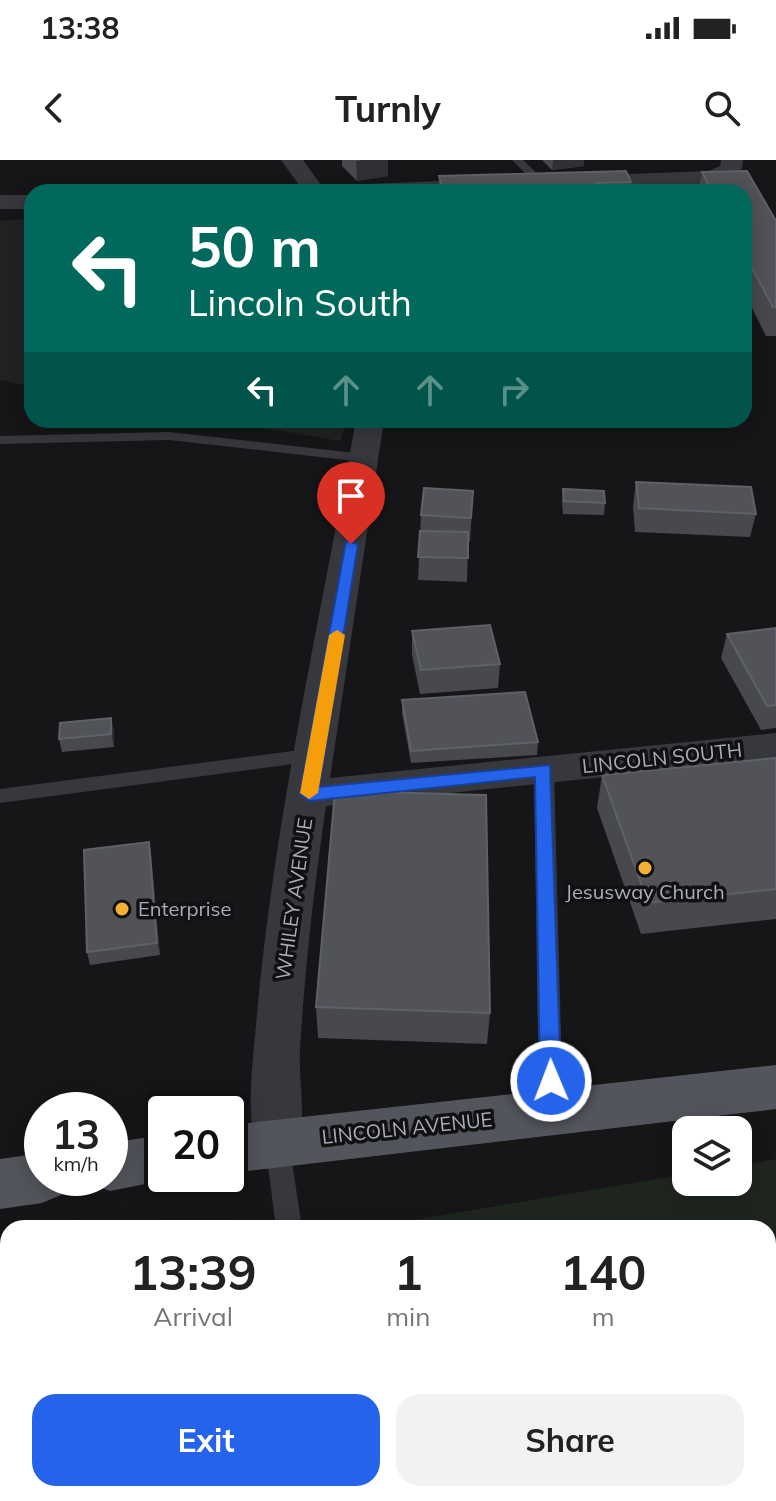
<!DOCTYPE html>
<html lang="en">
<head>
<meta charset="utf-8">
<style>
  :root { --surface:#fff; --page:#f2f2f2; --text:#222; --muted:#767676; --accent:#2563eb }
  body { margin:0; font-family:Mulish,sans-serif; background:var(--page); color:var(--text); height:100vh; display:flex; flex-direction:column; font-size:30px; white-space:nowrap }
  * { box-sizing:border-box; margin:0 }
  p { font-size:26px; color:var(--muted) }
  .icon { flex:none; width:44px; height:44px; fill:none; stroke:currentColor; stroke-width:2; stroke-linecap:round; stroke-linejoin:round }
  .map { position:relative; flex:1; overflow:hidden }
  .details { position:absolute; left:0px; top:1060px; width:776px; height:282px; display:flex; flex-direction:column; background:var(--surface); border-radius:24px 24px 0 0; box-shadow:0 4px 20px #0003 }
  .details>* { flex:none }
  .guide { position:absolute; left:24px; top:24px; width:728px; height:244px; border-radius:24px; box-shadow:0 4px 20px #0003; background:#00695c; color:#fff; overflow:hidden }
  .controls { position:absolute; left:672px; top:956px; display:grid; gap:16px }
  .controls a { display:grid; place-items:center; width:80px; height:80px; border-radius:16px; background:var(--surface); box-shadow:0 4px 20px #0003; font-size:40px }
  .speed { position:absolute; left:24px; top:932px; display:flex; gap:16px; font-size:40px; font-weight:700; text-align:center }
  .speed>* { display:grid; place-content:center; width:104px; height:104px; border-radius:50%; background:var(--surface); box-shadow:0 4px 20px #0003; line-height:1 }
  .speed small { font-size:20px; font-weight:400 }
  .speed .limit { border:4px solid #111; border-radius:12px; background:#fff; color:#111 }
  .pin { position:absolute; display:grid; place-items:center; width:68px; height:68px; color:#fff; margin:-82px -34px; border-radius:50% 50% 50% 0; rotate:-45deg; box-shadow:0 0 8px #0007 }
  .pin .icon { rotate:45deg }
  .me { position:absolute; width:88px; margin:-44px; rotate:359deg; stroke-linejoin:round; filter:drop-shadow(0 0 6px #0008) }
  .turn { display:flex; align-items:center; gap:28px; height:168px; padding:0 32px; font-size:36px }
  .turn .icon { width:104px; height:104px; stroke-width:2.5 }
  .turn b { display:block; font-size:56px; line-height:68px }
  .lanes { display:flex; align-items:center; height:76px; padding:0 32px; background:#0003; justify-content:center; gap:40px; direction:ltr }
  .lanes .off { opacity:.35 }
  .eta { display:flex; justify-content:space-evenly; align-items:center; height:136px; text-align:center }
  .eta b { font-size:48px; font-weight:700; line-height:56px }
  .primary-button { display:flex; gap:16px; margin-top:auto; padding:16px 32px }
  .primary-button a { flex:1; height:92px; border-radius:24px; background:var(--accent); color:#fff; font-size:32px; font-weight:700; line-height:92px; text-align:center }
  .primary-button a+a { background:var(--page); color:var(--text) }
  .status { display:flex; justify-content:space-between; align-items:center; height:56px; padding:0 40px; background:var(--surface); direction:ltr }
  .status svg { height:22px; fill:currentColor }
  header { display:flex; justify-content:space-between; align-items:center; height:104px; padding:0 32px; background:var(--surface); font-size:36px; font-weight:700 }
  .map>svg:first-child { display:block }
  .built { fill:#222225 }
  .green { fill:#1e261f }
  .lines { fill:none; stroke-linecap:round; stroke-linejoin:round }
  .path { stroke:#3d3f44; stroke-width:6; stroke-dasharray:5 8; stroke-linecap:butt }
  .lane { fill:#37383d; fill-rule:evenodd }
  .street { fill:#37383d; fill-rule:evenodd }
  .primary { fill:#53555c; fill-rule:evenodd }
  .wall { fill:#47494d }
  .shaded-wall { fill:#2f3033 }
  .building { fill:#525359; stroke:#5f6168; stroke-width:2 }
  .route { fill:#2563eb; stroke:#184099; stroke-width:2 }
  .slow { fill:#f59e0b }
  .poi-dot { fill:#f2b134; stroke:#111113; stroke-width:3 }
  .labels { text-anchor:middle; stroke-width:7; stroke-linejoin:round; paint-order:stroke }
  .street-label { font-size:20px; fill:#a8adb8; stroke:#111113 }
  .poi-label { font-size:20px; fill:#a8adb8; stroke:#111113 }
</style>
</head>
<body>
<div class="status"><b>13:38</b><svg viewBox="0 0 49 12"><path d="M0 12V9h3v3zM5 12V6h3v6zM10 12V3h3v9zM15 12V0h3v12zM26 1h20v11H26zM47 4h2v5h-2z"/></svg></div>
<header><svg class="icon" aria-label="back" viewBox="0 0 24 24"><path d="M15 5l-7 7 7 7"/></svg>Turnly<svg class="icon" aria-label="search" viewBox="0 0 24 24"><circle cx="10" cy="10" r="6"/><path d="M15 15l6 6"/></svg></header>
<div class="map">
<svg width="776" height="1341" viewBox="0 0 776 1341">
  <rect width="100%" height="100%" fill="#161618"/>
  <g class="built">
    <polygon points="32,58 32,227 0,220 0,61"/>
    <polygon points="217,260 348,260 340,281"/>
  </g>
  <g class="green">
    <polygon points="776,999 776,1341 460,1341 440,1335 439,1341 379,1341 380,1334 768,1334 768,1068 367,1068 686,1014 686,1022 738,1022 738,1006"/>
    <polygon points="8,1154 8,1334 248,1334 249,1341 0,1341 0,1155"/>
  </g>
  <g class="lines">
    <polyline class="path" points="260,1334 261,1341"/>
    <g class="lane">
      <polygon points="512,0 523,0 546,22 546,26 538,26"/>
      <polygon points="169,272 364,294 371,298 364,302 169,280 0,284 0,276"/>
      <polygon points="316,588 323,590 325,595 323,600 0,643 0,629"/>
      <polygon points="544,603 554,610 563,952 559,959 551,962 543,959 539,952 534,610"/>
      <polygon points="277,971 286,974 289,982 302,1068 276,1068 265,982 268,974"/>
      <polygon points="314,1334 344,1334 346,1341 316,1341"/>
    </g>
    <g class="street">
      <polygon points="281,0 303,0 326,32 304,32"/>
      <polygon points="721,0 743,0 742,9 713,25 575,30 564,23 575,16 709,11 720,6"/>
      <polygon points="491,19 502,26 499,31 330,32 341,25"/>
      <rect x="0" y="35" width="32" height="14"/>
      <path d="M356,260H384L330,618L776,573V599L326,646C314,727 305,807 300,889C298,924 309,965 294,997L277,1003L260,997C244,964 253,902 256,865C273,665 320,459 356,260Z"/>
    </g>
    <g class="primary">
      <polygon points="776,905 776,949 230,1013 230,965"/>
      <polygon points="162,975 162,1018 176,1018 110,1031 91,1024 88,1018 110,1018 110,983"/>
      <polygon points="42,993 42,1018 69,1018 61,1035 42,1043 0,1049 0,999"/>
    </g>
  </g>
  <g class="wall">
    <polygon points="342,0 388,0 388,16 357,21 342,6"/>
    <polygon points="542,0 584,0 584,6 552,10"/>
    <polygon points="747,11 776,61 776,176 766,176 744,132 744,32 698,32 702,12"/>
    <polygon points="439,16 631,22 630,32 439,32"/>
    <polygon points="224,260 265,260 261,266"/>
    <polygon points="636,322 756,354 750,377 635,372 633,346"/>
    <polygon points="563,329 605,343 604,355 563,354 562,342"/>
    <polygon points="473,331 470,382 468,381 467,422 418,420 421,355"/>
    <polygon points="776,468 776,568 761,570 721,498 727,474"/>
    <polygon points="412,471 500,504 498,528 420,534 412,495"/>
    <polygon points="402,540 538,582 537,595 411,603 402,553"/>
    <polygon points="111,558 114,571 114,587 62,592 59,579"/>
    <polygon points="776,598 776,759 641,774 597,648 602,615"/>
    <polygon points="149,682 151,694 160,795 90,805 87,792"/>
    <polygon points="316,847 490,853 487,884 318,878"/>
  </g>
  <g class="shaded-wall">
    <polygon points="365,0 388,0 388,16 357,21 356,1"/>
    <polygon points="553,0 584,0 584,6 552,10"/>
    <polygon points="111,558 114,571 114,587 111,574"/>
    <polygon points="149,682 151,694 160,795 157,783"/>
  </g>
  <g class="building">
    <polygon points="626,11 631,22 596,23 600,32 443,32 439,16"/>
    <polygon points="747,11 776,61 776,147 773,147 744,93 744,32 712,32 702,12"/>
    <polygon points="636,322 751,327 756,354 639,348"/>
    <polygon points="424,328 473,331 471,358 421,355"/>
    <polygon points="563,329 604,331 605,343 564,341"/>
    <polygon points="420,371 468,372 468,398 418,397"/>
    <polygon points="490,465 500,504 421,510 412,471"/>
    <polygon points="776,468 776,545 767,546 727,474"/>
    <polygon points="525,532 538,582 411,591 402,540"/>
    <polygon points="111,558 111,574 59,579 60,563"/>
    <polygon points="776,598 776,729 648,743 602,615"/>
    <polygon points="335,631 486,635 490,853 316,847"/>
    <polygon points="149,682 157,783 87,792 84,690"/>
  </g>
  <polygon class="route" points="346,381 358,384 319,627 550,605 561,921 558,928 543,928 540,921 535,617 309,641 300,634"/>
  <polygon class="slow" points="337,470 345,475 318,633 309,639 300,633 329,475"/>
  <g class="poi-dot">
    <circle cx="645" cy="708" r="8"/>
    <circle cx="122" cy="749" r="8"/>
  </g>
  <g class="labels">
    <g class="street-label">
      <text transform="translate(662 598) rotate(-6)" y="7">LINCOLN SOUTH</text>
      <text transform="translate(294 739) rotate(-82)" y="7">WHILEY AVENUE</text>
      <text transform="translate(407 968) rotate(-6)" y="7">LINCOLN AVENUE</text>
    </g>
    <g class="poi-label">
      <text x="645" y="739">Jesusway Church</text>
      <text x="138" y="756" text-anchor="start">Enterprise</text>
    </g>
  </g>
</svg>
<div class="controls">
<a><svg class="icon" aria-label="layers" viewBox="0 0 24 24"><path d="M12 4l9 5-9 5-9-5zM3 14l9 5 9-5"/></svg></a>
</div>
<div class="speed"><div>13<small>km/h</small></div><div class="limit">20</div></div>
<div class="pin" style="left:351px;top:384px;background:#d93025"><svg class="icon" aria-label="arrive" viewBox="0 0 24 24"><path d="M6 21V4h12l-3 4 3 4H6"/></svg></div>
<svg class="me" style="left:551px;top:921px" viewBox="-20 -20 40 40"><circle r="17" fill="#2563eb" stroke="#fff" stroke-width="3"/><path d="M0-11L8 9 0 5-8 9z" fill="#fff"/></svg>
<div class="guide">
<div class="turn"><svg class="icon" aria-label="left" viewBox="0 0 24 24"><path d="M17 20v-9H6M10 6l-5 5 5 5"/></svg><div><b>50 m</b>Lincoln South</div></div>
<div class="lanes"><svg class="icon" aria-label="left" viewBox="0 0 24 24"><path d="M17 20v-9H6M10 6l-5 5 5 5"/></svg><svg class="icon off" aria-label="ahead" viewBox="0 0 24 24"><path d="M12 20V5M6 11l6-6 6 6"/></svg><svg class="icon off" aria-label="ahead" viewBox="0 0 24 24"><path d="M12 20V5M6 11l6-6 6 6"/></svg><svg class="icon off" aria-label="right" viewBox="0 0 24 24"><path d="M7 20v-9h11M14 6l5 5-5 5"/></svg></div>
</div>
<section class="details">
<div class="eta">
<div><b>13:39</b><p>Arrival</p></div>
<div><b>1</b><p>min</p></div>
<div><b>140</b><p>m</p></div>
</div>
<div class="primary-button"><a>Exit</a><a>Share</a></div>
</section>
</div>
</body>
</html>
